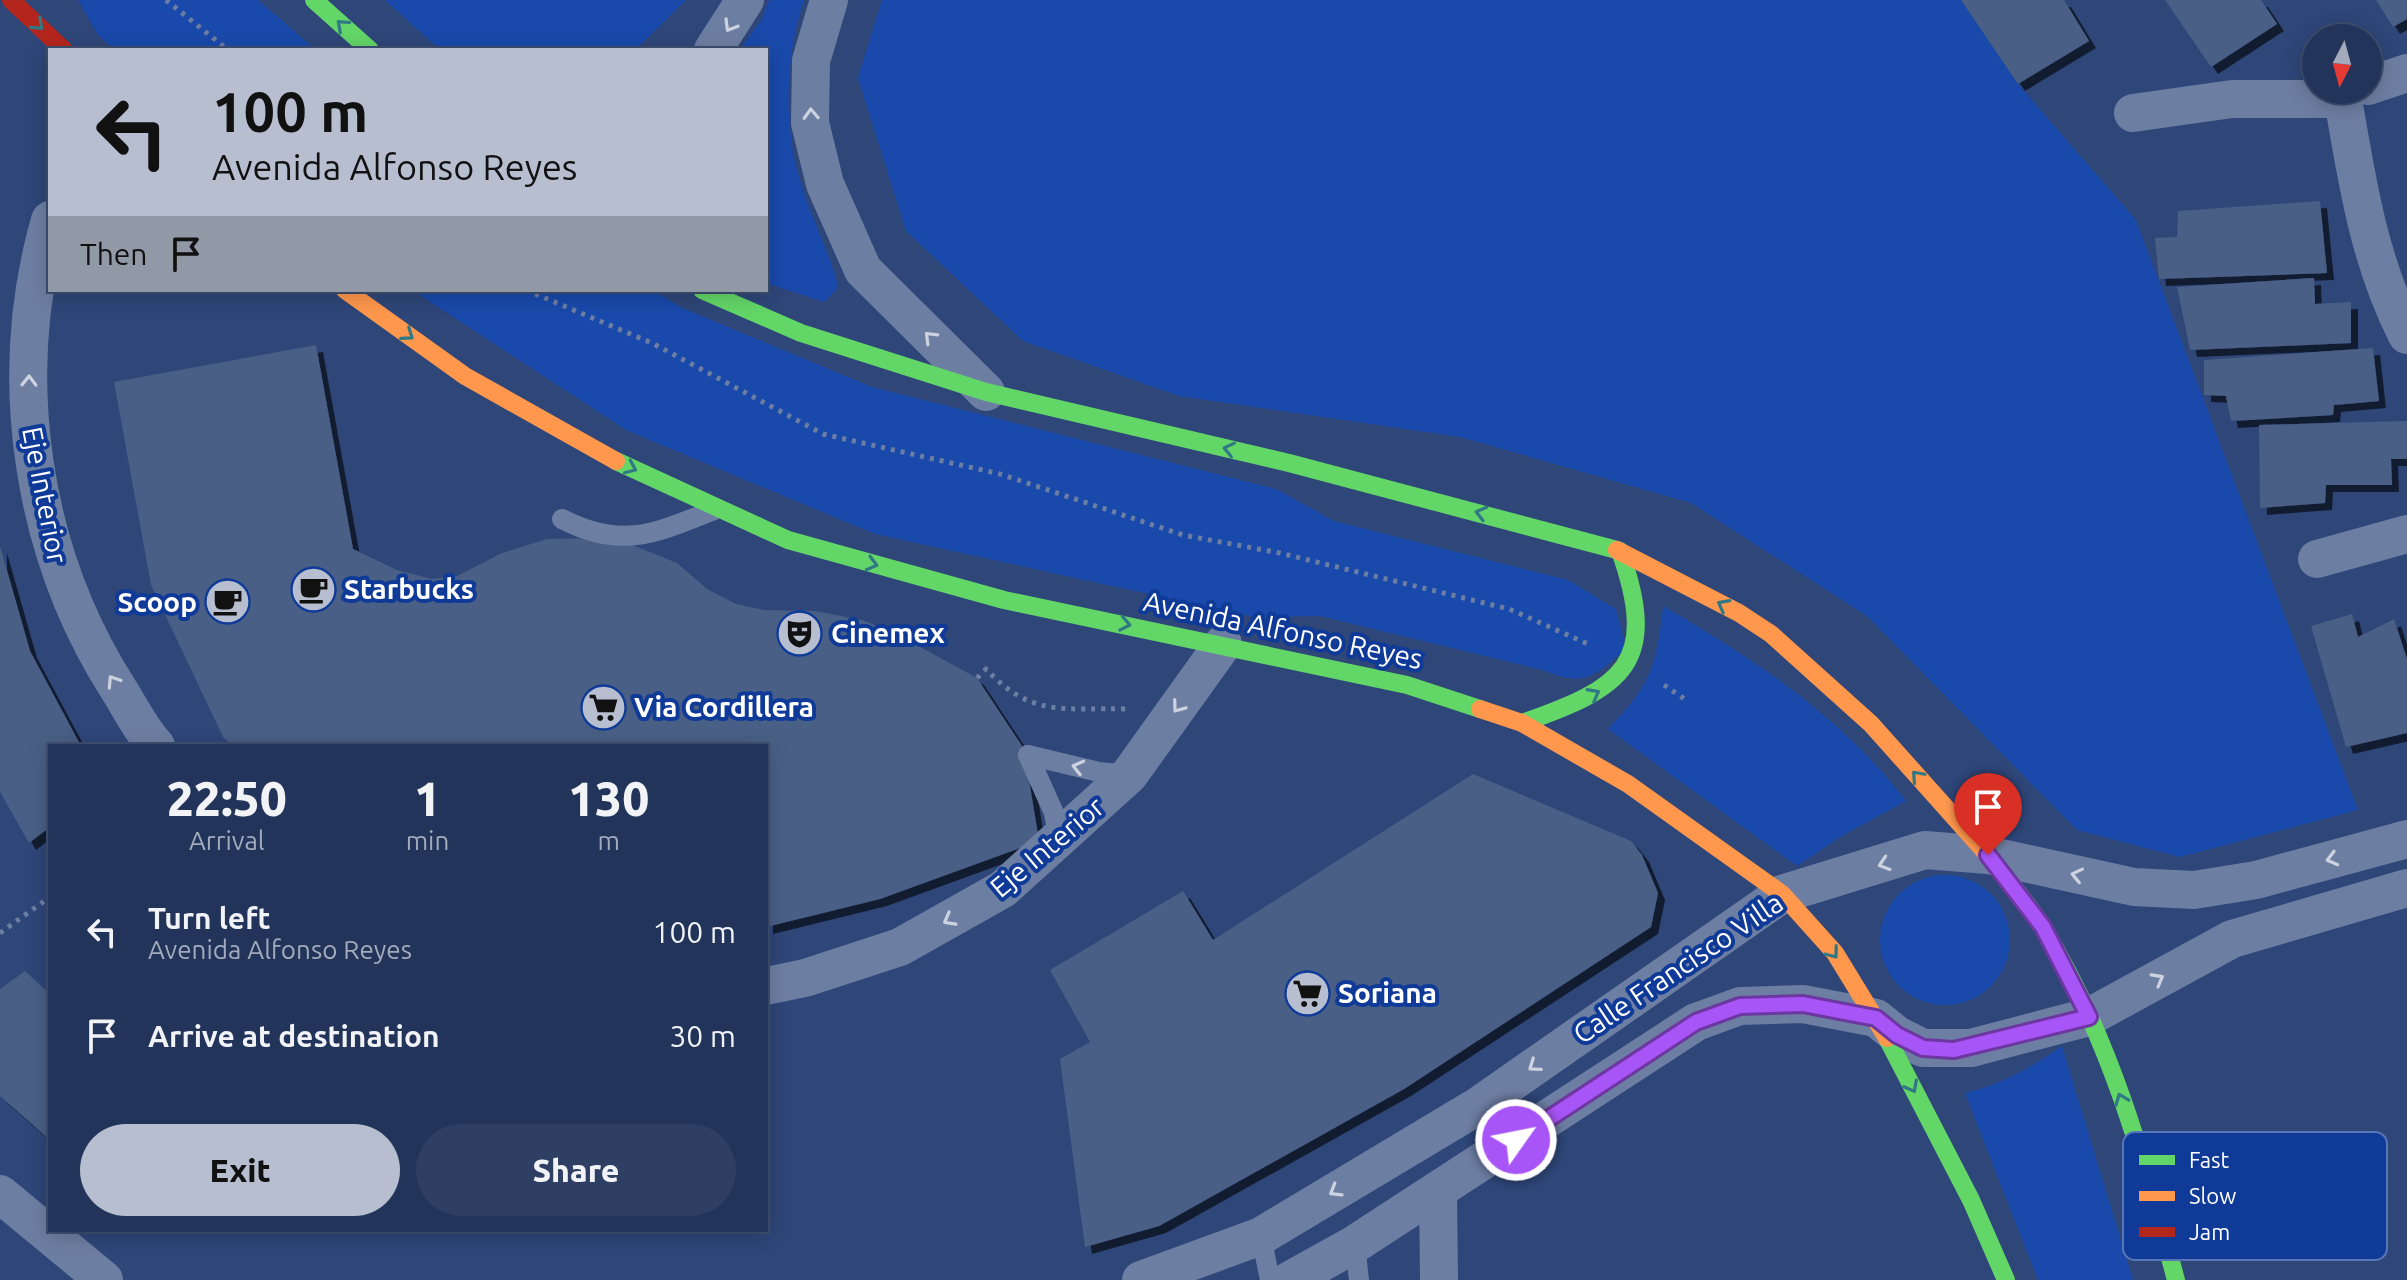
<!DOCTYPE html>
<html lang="en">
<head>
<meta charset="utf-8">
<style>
  :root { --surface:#22345a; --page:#2e3f63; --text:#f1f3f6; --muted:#a2aabb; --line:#3f4f70; --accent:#b6bed0 }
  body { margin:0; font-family:Ubuntu,sans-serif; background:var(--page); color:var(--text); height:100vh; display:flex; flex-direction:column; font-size:30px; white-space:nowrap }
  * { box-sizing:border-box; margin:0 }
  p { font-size:26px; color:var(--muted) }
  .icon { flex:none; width:44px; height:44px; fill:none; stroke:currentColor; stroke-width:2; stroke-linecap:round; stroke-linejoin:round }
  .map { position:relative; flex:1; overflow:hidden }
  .side { position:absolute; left:48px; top:744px; width:720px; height:488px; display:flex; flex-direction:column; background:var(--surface); border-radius:0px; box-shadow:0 4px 20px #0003,0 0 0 2px var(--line) }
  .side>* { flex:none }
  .hud { position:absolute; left:48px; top:48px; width:720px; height:244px; border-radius:0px; box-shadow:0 4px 20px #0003,0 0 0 2px var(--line); background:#b6bed0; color:#111; overflow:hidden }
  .needle { width:52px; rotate:186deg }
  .buttons { position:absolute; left:2302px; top:24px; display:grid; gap:16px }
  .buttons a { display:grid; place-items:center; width:80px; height:80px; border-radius:50%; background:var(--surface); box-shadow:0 4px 20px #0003,0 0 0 2px var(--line); font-size:40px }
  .pin { position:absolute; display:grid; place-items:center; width:68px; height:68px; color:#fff; margin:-82px -34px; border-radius:50% 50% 50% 0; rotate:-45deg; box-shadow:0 0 8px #0007 }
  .pin .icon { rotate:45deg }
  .me { position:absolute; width:88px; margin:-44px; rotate:57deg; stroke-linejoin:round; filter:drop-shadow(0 0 6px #0008) }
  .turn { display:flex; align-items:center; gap:28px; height:168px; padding:0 32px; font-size:36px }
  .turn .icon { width:104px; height:104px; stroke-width:2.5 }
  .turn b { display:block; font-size:56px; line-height:68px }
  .then { display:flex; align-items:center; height:76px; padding:0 32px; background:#0003; gap:16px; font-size:30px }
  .eta { display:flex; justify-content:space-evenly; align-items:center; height:136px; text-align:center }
  .eta b { font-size:48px; font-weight:800; line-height:56px }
  .cta { display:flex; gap:16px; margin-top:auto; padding:16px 32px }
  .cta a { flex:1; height:92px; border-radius:48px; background:var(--accent); color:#111; font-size:32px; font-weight:800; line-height:92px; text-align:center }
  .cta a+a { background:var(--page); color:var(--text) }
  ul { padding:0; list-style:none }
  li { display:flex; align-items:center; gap:24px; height:104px; padding:0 32px }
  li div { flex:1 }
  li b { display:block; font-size:30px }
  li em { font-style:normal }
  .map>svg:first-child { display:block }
  .green { fill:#1949aa }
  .building { fill:#4a5e85; filter:url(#shadow) }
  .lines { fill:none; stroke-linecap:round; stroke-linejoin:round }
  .path { stroke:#6d7ea3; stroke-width:5; stroke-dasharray:4 6; stroke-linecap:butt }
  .lane { stroke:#6d7ea3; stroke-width:20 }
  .street { stroke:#6d7ea3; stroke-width:38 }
  .fast { stroke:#63d668; stroke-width:18 }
  .slow { stroke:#ff974d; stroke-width:18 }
  .jam { stroke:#b3261e; stroke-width:18 }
  .oneway { stroke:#317885 }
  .oneway2 { stroke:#ccd2df }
  .route-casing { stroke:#6d37a1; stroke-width:20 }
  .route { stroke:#a855f7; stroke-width:14 }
  .labels { text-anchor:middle; stroke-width:8; stroke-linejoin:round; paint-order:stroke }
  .street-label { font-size:28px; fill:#fff; stroke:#0f3a98 }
  .poi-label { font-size:28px; font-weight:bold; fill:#fff; stroke:#0f3a98; text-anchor:start }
  .key { fill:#0f3a98; stroke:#5775b7; stroke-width:2 }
  .key-label { font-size:22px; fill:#fff }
</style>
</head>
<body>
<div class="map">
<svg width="2407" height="1280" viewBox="0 0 2407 1280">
  <defs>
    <filter id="shadow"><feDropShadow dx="7" dy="7" stdDeviation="0" flood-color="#0009"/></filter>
  </defs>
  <rect width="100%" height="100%" fill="#2e4678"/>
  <g class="green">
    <polygon points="78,0 258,0 316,50 115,50 98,35"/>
    <polygon points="385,0 686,0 635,50 440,50"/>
    <path d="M769,0H804C786,53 783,122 799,177C809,213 827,246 837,282V289L824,302L766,283V50H739L762,19Z"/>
    <polygon points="882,0 1961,0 2018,84 2136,220 2358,810 2180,857 2077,830 1867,616 1691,503 1460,437 1179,396 1023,341 906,231 858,78"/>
    <path d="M412,290H653L682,308L872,387L1276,489L1334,521L1568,580L1616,609L1626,649C1592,678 1586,687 1542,670L1320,616L1254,617L875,534L626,430Z"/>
    <path d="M1663,606C1754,659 1841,716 1906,801L1842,836L1797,866L1608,729C1650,686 1657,666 1663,606Z"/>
    <circle cx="1945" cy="940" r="65"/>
    <path d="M2062,1046L2133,1280H2038L1965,1093C2001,1085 2032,1067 2062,1046Z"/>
  </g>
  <g class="building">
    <polygon points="1961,0 2064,0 2089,41 2018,84"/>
    <polygon points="2165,0 2261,0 2277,24 2211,67"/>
    <polygon points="2376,0 2407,0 2407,19 2393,27"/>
    <polygon points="2320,201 2327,273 2159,279 2155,238 2177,237 2178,211"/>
    <polygon points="2314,278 2315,304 2351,302 2351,343 2190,350 2177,287"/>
    <polygon points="316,345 353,549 397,570 432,579 457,576 502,553 547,539 590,538 632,545 677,563 707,589 736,604 764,610 815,611 862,620 893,632 977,678 1024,749 1039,841 880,899 766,927 766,746 233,746 223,737 151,585 114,382"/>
    <polygon points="2373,348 2379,401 2334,405 2333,415 2231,421 2226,396 2204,395 2204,360"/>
    <polygon points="2407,421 2407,459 2391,459 2392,485 2326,485 2325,503 2260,508 2259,425"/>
    <polygon points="0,546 30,651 81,746 50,746 50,827 29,843 0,792"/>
    <polygon points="2352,614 2358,637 2394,619 2407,659 2407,733 2346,747 2311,626"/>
    <polygon points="1473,774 1631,841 1642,855 1658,893 1651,927 1404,1089 1159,1226 1085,1247 1060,1059 1090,1042 1050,970 1183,891 1213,940"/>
    <polygon points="25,971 50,994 50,1140 0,1096 0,989"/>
  </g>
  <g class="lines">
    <g class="path">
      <polyline points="166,0 228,50"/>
      <polyline points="526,290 652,343 823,434 1000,474 1183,535 1280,553 1509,609 1588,644"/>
      <path d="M977,678L986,669C1033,719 1064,707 1128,709"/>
      <polyline points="1664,685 1686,700"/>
      <polyline points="0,933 50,897"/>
    </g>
    <g class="lane">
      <path d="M562,519C622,550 656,533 714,510"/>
      <polyline points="1028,755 1099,772 1129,775"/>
      <polyline points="1028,755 1054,813 1059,841"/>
      <polyline points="1261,1236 1270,1280"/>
      <polyline points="1355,1244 1359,1280"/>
    </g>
    <g class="street">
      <polyline points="829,0 811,61 810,123 825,184 863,270 986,392"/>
      <polyline points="713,50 745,0"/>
      <polyline points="2368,86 2407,73"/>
      <path d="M2343,99C2357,181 2369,261 2407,335"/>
      <polyline points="2133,113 2232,99 2343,99"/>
      <path d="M50,220C5,377 31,553 119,690C131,709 141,730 156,746"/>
      <polyline points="2317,559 2407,534"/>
      <polyline points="766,986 805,978 900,947 1003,889 1129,775 1223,644"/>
      <polyline points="1438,1190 1439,1280"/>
      <polyline points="0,1194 104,1280"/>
      <polyline points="1141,1280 1261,1236 1478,1106 1782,894 1925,850 1988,855 2134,887 2194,890 2256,880 2407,839"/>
      <polyline points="1290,1280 1355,1244 1696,1022 1740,1006 1803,1004 1876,1018 1897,1035 1923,1048 1971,1048 2089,1017 2232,939 2407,888"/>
    </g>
    <g class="fast">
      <polyline points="314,0 370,50"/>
      <polyline points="702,290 801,333 986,392 1289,463 1617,550"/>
      <polyline points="616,461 788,540 1004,600 1407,685 1480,709"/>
      <path d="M1522,723C1623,688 1660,664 1620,551"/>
      <path d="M1988,855C2006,879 2028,902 2043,928C2109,1035 2144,1160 2176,1280"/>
      <polyline points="1887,1038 1971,1200 2006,1280"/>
    </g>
    <g class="slow">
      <polyline points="345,290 465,376 616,461"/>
      <polyline points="1617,550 1739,613 1771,634 1871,724 1988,855"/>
      <polyline points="1480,709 1522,723 1628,784 1782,894 1835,953 1887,1038"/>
    </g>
    <polyline class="jam" points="11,0 64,50"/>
  </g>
  <defs><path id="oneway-chevron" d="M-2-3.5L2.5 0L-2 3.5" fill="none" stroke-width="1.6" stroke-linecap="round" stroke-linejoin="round" transform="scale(2)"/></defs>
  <g class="oneway">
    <use href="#oneway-chevron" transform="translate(38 25) rotate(43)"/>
    <use href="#oneway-chevron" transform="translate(342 25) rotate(-138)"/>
    <use href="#oneway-chevron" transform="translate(408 335) rotate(35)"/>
    <use href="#oneway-chevron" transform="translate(1229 449) rotate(-167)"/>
    <use href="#oneway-chevron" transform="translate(631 468) rotate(24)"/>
    <use href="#oneway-chevron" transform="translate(1481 513) rotate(-165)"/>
    <use href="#oneway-chevron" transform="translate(872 564) rotate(15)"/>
    <use href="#oneway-chevron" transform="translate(1723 605) rotate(-152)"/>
    <use href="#oneway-chevron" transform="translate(1125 624) rotate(11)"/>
    <use href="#oneway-chevron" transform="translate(1594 694) rotate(-28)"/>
    <use href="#oneway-chevron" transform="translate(1917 776) rotate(-132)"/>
    <use href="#oneway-chevron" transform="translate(1833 953) rotate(53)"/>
    <use href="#oneway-chevron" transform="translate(1912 1087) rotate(62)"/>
    <use href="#oneway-chevron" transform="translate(2121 1099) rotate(-111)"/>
  </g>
  <g class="oneway2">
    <use href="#oneway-chevron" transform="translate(730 26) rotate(121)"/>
    <use href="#oneway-chevron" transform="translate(811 114) rotate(-92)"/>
    <use href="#oneway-chevron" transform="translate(930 337) rotate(-135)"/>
    <use href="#oneway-chevron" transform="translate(29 381) rotate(-89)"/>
    <use href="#oneway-chevron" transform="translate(113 681) rotate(-123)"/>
    <use href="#oneway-chevron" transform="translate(1178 707) rotate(126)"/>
    <use href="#oneway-chevron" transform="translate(1078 767) rotate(-166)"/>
    <use href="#oneway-chevron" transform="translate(2332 859) rotate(165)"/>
    <use href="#oneway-chevron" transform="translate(1884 864) rotate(162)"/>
    <use href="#oneway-chevron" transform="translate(2077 875) rotate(-167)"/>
    <use href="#oneway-chevron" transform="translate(949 920) rotate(151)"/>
    <use href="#oneway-chevron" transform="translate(2158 979) rotate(-29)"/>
    <use href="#oneway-chevron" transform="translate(1534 1066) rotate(145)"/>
    <use href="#oneway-chevron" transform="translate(1335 1191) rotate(149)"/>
  </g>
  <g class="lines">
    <defs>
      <polyline id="route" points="1516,1140 1696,1022 1740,1006 1803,1004 1876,1018 1897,1035 1923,1048 1954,1050 2089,1017 2043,927 1988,855"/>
    </defs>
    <use href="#route" class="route-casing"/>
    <use href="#route" class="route"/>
  </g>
  <defs>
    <symbol id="cafe-disc" viewBox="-11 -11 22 22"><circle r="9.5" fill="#b6bed0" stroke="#0f3a98"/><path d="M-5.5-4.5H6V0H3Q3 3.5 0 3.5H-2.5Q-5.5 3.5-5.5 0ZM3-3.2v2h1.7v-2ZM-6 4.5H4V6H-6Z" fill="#111"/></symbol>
    <symbol id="theatre-disc" viewBox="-11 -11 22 22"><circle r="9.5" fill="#b6bed0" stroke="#0f3a98"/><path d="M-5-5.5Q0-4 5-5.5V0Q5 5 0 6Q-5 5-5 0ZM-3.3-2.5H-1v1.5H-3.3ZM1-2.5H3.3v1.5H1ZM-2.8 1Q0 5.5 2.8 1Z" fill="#111"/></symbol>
    <symbol id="supermarket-disc" viewBox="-11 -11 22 22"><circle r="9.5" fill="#b6bed0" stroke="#0f3a98"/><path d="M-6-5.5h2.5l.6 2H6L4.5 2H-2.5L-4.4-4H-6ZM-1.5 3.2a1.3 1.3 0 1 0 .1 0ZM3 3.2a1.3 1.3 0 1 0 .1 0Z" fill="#111"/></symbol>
  </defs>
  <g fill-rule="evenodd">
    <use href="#cafe-disc" x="288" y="564" width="51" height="51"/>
    <use href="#cafe-disc" x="202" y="576" width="51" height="51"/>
    <use href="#theatre-disc" x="774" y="608" width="51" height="51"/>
    <use href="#supermarket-disc" x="578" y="682" width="51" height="51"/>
    <use href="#supermarket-disc" x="1282" y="968" width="51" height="51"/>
  </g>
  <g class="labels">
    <g class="street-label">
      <text transform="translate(45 495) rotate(79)" y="10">Eje Interior</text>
      <text transform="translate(1283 630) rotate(12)" y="10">Avenida Alfonso Reyes</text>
      <text transform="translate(1047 847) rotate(-40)" y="10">Eje Interior</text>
      <text transform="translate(1678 968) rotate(-34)" y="10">Calle Francisco Villa</text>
    </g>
    <g class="poi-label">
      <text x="344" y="599">Starbucks</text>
      <text x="197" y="612" text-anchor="end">Scoop</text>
      <text x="831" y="643">Cinemex</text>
      <text x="634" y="717">Via Cordillera</text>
      <text x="1338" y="1003">Soriana</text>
    </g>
  </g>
  <rect x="2123" y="1132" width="264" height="128" rx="12" class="key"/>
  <rect x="2139" y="1155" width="36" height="10" fill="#63d668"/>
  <rect x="2139" y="1191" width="36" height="10" fill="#ff974d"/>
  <rect x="2139" y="1227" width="36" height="10" fill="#b3261e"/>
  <g class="key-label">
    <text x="2189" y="1168">Fast</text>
    <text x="2189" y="1204">Slow</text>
    <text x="2189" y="1240">Jam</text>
  </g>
</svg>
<div class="buttons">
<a><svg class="needle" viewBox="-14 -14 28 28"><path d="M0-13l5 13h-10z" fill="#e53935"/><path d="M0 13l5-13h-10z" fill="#a2aabb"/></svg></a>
</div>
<div class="pin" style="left:1988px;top:855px;background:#d93025"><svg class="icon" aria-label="arrive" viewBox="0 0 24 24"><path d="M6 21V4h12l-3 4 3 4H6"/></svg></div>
<svg class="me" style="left:1516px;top:1140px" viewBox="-20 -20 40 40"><circle r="17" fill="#a855f7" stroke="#fff" stroke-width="3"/><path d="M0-11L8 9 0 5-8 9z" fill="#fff"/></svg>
<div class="hud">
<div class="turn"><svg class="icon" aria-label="left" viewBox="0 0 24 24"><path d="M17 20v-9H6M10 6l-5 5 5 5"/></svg><div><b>100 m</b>Avenida Alfonso Reyes</div></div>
<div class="then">Then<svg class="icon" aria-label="arrive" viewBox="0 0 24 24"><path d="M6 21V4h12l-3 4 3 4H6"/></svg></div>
</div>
<section class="side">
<div class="eta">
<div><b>22:50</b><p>Arrival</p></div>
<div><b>1</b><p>min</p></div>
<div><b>130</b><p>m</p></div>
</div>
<ul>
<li><svg class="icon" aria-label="left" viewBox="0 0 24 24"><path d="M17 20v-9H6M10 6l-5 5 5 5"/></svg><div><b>Turn left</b><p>Avenida Alfonso Reyes</p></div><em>100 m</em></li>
<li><svg class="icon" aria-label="arrive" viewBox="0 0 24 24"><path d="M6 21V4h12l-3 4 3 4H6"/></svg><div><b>Arrive at destination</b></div><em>30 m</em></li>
</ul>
<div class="cta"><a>Exit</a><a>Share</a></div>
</section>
</div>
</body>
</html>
